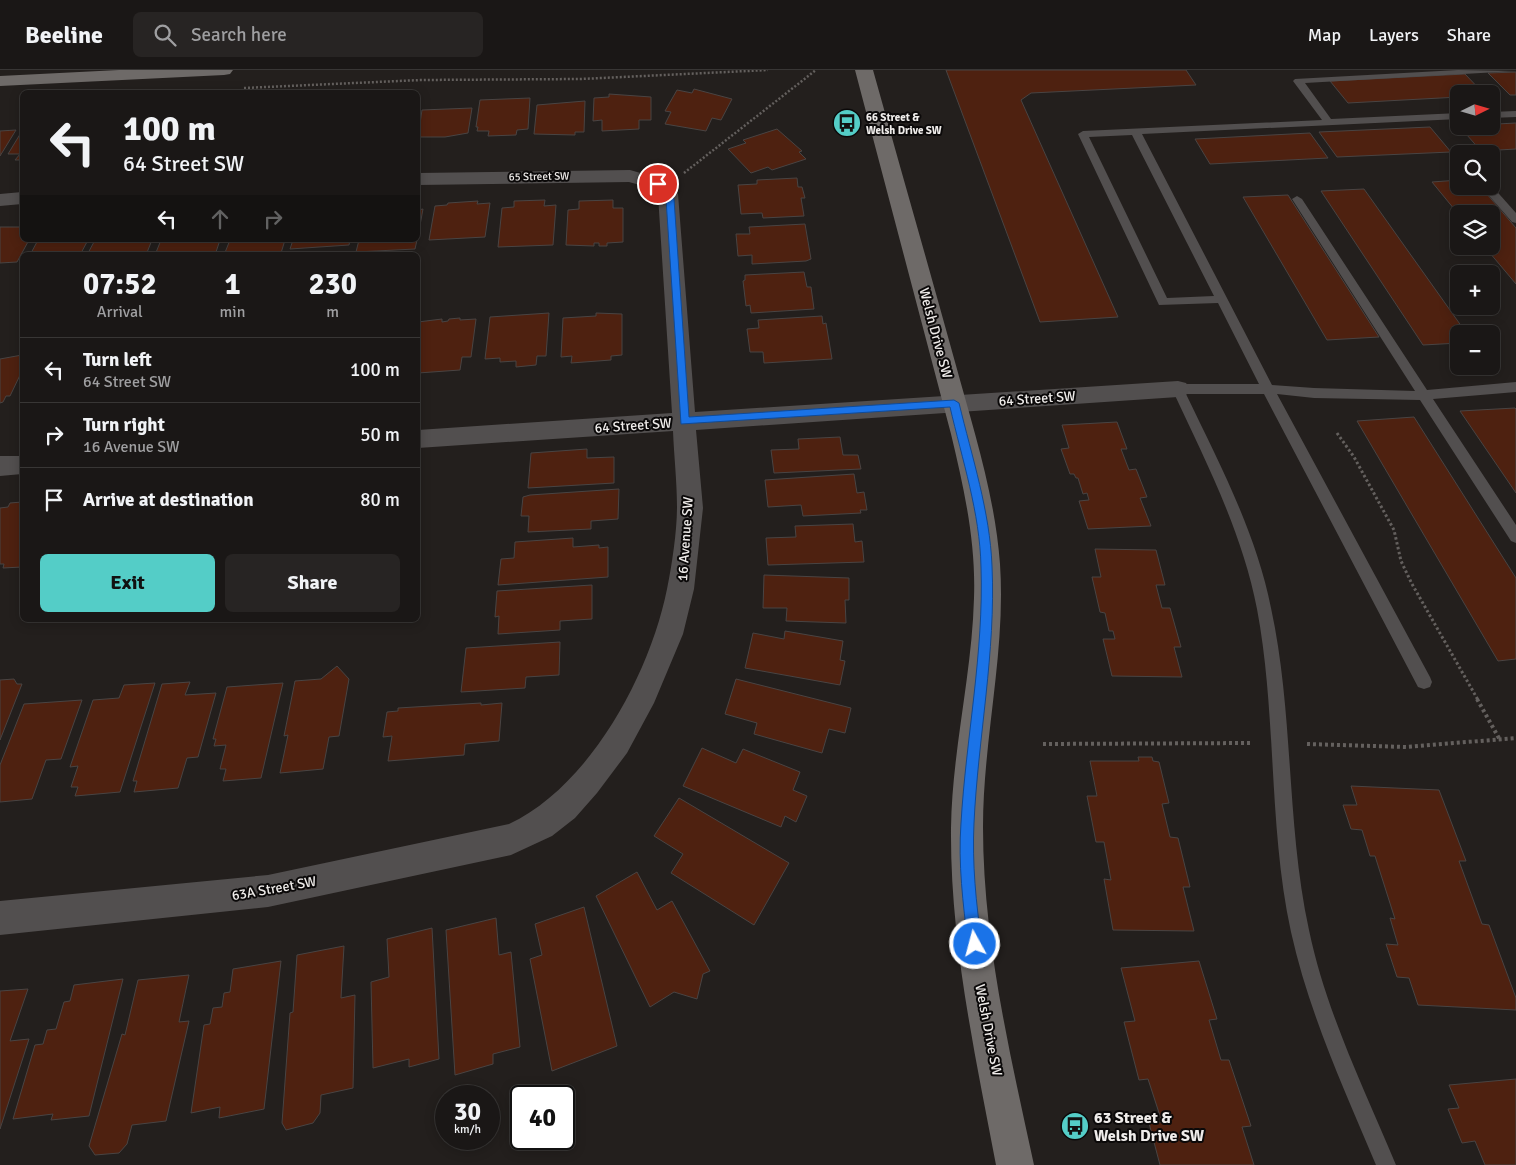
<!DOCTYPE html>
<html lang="en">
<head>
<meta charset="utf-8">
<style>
  :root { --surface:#1a1716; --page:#272423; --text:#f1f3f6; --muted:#9f9fa1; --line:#383635; --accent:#54cdc7 }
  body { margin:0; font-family:Signika,sans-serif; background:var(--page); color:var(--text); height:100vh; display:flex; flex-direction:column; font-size:19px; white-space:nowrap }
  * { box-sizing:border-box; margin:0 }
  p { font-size:16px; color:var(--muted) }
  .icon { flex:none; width:28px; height:28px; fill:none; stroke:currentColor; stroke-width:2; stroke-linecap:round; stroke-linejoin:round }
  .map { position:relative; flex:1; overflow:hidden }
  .drawer { position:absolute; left:20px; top:182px; width:400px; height:370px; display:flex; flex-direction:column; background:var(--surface); border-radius:8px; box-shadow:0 2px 12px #0003,0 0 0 1px var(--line) }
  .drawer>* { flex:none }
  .hud { position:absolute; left:20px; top:20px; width:400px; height:152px; border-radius:8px; box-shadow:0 2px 12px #0003,0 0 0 1px var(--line); background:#1a1716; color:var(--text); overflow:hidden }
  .needle { width:32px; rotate:85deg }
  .controls { position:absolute; left:1450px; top:15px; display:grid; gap:10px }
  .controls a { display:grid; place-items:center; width:50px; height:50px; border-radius:8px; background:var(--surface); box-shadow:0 2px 12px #0003,0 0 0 1px var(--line); font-size:25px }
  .speed { position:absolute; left:435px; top:1015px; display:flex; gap:10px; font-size:25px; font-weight:700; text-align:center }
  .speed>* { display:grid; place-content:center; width:65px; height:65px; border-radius:50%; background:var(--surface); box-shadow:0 2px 12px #0003,0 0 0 1px var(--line); line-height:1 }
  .speed small { font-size:12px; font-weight:400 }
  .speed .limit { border:2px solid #111; border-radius:8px; background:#fff; color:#111 }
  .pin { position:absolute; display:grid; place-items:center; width:42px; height:42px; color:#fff; margin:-21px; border:2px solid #fff; border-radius:50%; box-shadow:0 1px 5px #0007 }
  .me { position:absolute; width:55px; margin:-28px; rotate:353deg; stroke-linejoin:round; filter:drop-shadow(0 0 4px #0008) }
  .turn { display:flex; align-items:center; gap:18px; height:105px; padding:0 20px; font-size:22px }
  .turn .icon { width:65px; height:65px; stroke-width:2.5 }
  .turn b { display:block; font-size:35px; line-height:42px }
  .lanes { display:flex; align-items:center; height:48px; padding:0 20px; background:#0003; justify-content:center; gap:25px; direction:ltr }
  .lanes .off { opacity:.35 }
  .eta { display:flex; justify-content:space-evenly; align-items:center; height:85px; text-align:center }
  .eta b { font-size:30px; font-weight:700; line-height:35px }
  .button { display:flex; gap:10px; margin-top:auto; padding:10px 20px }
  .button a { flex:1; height:58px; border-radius:8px; background:var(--accent); color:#111; font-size:20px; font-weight:700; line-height:58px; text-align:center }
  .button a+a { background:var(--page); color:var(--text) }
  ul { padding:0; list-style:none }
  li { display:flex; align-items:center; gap:15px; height:65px; padding:0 20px; border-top:1px solid var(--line) }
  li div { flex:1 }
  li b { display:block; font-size:19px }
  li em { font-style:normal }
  header { display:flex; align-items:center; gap:30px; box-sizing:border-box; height:70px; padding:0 25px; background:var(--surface); border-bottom:1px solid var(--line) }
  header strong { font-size:24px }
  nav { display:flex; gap:28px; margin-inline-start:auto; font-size:18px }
  .search { width:350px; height:45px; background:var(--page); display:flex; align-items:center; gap:12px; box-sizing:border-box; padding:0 18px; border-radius:8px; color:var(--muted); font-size:19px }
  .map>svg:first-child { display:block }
  .building { fill:#4e2110; stroke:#494443 }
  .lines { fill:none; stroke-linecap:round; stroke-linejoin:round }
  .path-far2 { stroke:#64605e; stroke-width:2.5; stroke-dasharray:2 2; stroke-linecap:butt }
  .path-far1 { stroke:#64605e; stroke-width:3; stroke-dasharray:2.5 2.5; stroke-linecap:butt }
  .path { stroke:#64605e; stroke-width:4; stroke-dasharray:3 3; stroke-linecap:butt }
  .lane { fill:#524f4f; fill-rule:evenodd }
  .street { fill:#524f4f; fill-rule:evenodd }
  .secondary { fill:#6e6a68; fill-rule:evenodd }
  .route { fill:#1a73e8; stroke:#114b97 }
  .labels { text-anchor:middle; stroke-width:4; stroke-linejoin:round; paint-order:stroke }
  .far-poi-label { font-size:11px; font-weight:bold; fill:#efecea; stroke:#0b0909; text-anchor:start }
  .far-street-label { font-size:11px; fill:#efecea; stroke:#0b0909 }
  .street-label { font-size:14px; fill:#efecea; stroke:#0b0909 }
  .near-poi-label { font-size:16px; font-weight:bold; fill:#efecea; stroke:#0b0909; text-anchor:start }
</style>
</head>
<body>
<header>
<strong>Beeline</strong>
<div class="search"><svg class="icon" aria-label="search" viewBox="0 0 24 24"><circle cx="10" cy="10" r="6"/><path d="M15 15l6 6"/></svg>Search here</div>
<nav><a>Map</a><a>Layers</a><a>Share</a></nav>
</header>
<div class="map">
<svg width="1516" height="1095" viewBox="0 0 1516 1095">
  <rect width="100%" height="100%" fill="#231f1d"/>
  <g class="building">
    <polygon points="946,0 1186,0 1196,15 1031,23 1021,30 1118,247 1040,252"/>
    <polygon points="1516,2 1516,25 1510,25 1488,3"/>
    <polygon points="1465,4 1484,24 1459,24 1459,27 1348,33 1330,11"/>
    <polygon points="694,19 732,29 721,50 712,48 706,61 665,54 671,42 665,41 677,20 692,23"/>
    <polygon points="609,24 651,27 651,50 639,50 639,59 602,61 602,50 593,51 594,28 609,27"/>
    <polygon points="530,28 528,59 517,60 516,65 488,66 489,61 477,61 478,57 476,57 480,30"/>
    <polygon points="585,31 584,62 575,62 575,65 534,64 537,35"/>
    <polygon points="472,38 468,63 445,67 418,67 422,40"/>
    <polygon points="1516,53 1516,79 1481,81 1459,56"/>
    <polygon points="1430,57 1451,82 1337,87 1319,62"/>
    <polygon points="777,59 802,81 799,82 806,89 772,100 768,97 751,103 728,79 746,73 743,70"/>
    <polygon points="16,60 0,86 0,61"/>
    <polygon points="22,61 22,90 15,90 20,84 8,84"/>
    <polygon points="1310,63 1328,88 1210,94 1195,69"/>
    <polygon points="797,108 798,117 802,117 805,128 801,128 804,146 763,148 762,143 741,144 738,115 757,114 757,110"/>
    <polygon points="1459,110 1459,116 1480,116 1516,158 1516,214 1484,176 1491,176 1491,144 1459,145 1432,112"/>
    <polygon points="1364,119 1467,264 1459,264 1459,273 1423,275 1321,121"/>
    <polygon points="1288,125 1379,267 1327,270 1243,127"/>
    <polygon points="545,130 544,136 556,135 553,175 498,177 502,138 514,137 514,131"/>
    <polygon points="613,130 613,138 623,138 623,172 607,173 607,176 599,176 599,173 594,173 594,176 566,175 568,140 579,139 579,131"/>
    <polygon points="478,131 477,134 490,133 485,167 429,170 435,136 447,135 448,133"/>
    <polygon points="423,139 418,166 418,140"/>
    <polygon points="805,154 811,189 806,191 752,194 752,185 738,186 736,164 750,164 749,157"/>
    <polygon points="0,157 22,157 22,170 29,170 17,192 0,193"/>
    <polygon points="38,170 88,170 80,185 30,185"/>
    <polygon points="95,170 152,170 146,185 87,185"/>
    <polygon points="161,170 220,170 216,182 155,185"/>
    <polygon points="230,170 285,170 281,183 224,185"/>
    <polygon points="293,170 350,170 349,175 290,179"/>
    <polygon points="359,170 417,170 415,179 356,182"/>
    <polygon points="804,202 807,217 811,217 814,239 751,243 750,235 746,236 743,211 745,210 745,205"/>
    <polygon points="549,243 546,286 537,286 536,295 516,297 516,291 500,292 500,288 485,289 490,247"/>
    <polygon points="596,243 622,244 622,285 611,286 611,290 571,293 572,286 561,287 563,248 596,246"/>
    <polygon points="822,246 823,254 826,253 832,289 764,293 763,282 750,282 747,259 759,258 758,250"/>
    <polygon points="460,248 460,250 476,249 471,287 462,287 460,300 418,303 418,252 442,249 442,252 448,251 449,249"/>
    <polygon points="22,285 22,301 10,326 6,326 3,332 0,333 0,289"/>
    <polygon points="1515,338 1516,339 1516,423 1460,341"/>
    <polygon points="1414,347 1516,508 1516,589 1498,591 1357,351"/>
    <polygon points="1117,352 1127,379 1121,379 1129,400 1136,399 1147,427 1140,428 1151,456 1088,459 1079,431 1089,430 1087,423 1083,424 1078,408 1076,408 1074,404 1070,404 1061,379 1069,378 1062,355"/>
    <polygon points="840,367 843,385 858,385 861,399 774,403 771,380 799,379 798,369"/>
    <polygon points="587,379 587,388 614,387 614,413 528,418 531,383"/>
    <polygon points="854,404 857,423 864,422 867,440 860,440 861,443 803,446 801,435 768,437 765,410"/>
    <polygon points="619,419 618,449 591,451 591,459 528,462 529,446 521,446 523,427 530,425"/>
    <polygon points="22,432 22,497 3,498 4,494 0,494 0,438 8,437 10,433"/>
    <polygon points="853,454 855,472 862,471 864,492 768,495 766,468 796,467 795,456"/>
    <polygon points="573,468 573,477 599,475 599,478 608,477 608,507 498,515 501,489 514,488 515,472"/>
    <polygon points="1095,479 1156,480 1165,515 1156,515 1162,538 1170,538 1181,577 1174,577 1182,607 1112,606 1103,569 1115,569 1113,561 1109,561 1105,543 1100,542 1092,507 1101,507"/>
    <polygon points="764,505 849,508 849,530 845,530 846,553 786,551 787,538 763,538"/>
    <polygon points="592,515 592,549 560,551 560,560 498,564 499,546 495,547 497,521"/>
    <polygon points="785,561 843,571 840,590 845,591 840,615 745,598 753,563 784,569"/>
    <polygon points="560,572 559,605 526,607 525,618 461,622 466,578"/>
    <polygon points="337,596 349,609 339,666 329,667 323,699 280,703 288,665 284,666 295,611 321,609"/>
    <polygon points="14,609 17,614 22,614 0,670 0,610"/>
    <polygon points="736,609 851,638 845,663 829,659 822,683 754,664 757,653 725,644"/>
    <polygon points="190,612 185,625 216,623 198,687 187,688 178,718 134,722 137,711 133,711 162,614"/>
    <polygon points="155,613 120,722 75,726 78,717 71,717 78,696 70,697 93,630 119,628 124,615"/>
    <polygon points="283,613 261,708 223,711 226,699 220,699 226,675 214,676 216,669 213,669 227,617"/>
    <polygon points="82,630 61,689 46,690 32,729 0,732 0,695 24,634"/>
    <polygon points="481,633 481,635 502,633 499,671 465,674 464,685 388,691 392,666 383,667 387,642 398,641 398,638"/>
    <polygon points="702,678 736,693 743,679 800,702 793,720 807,726 796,752 785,746 781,757 683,716"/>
    <polygon points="1138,687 1152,687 1153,691 1159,692 1169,733 1162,734 1170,767 1178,768 1190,817 1183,817 1194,861 1113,860 1104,809 1111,810 1104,772 1096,772 1087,726 1097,726 1090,691 1139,691"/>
    <polygon points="1351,716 1439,720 1466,791 1459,791 1482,854 1489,855 1516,928 1516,940 1418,935 1409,908 1397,907 1386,874 1398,875 1390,848 1395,849 1375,786 1370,786 1362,760 1351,759 1343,735 1357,735"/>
    <polygon points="679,728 789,793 754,855 671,803 683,784 654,766"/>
    <polygon points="637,802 657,840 672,831 710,901 703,904 697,929 674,922 650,937 596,826"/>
    <polygon points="584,837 617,976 552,1001 530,889 542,885 535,854"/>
    <polygon points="496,848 499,885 511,882 520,977 493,984 493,994 455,1005 446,860"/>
    <polygon points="432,858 439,989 409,997 409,989 373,998 371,912 389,907 387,869"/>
    <polygon points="344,876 341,928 355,925 353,1018 321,1025 320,1043 313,1053 286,1060 282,1053 290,943 293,942 297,885"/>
    <polygon points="281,891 264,1039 219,1048 220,1037 191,1043 204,955 210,954 213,938 222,937 224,923 230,922 233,899"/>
    <polygon points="1199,891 1217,949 1209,950 1221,990 1229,990 1251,1056 1242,1057 1254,1095 1160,1095 1149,1053 1162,1052 1148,1009 1139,1010 1124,952 1135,951 1121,898"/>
    <polygon points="189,905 179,952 189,951 166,1051 132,1055 127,1074 119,1083 95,1085 89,1076 122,964 125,965 138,910"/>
    <polygon points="123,909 89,1046 51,1050 53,1044 13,1049 35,975 43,974 47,960 56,959 64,932 70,931 74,915"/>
    <polygon points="28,919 10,971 29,969 0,1059 0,921"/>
    <polygon points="1516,1009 1516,1095 1485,1095 1475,1071 1462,1073 1448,1039 1459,1038 1449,1015"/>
  </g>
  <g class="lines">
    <g class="path-far2">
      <polyline points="244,18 421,10 581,9 768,0"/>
      <polyline points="684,103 816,0"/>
    </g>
    <polyline class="path-far1" points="1337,363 1354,387 1394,460 1401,491 1412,514 1478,630"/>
    <g class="path">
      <polyline points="1477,629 1500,670"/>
      <polyline points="1043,674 1251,673"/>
      <polyline points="1307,674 1406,677 1516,668"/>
    </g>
    <g class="lane">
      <path d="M1458,0L1516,1L1305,13L1331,49L1459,43V49L1142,64L1272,315L1314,318L1415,321L1292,129L1297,126L1302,129L1427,320L1516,312V322L1433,329L1516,455V473L1511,471L1420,330L1314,328L1277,324L1430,607L1432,612L1430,617L1424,619L1418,617L1264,324H1186C1219,393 1256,462 1271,538C1294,644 1286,754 1309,860C1326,942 1364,1018 1396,1095H1376C1344,1019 1309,943 1291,862C1268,756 1277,645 1257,539C1242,461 1205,390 1172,319L1178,314H1259L1218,233L1159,235L1078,64L1083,61L1322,50L1293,11L1295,9ZM1132,65L1214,226L1167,228L1089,67Z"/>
      <polygon points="1516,41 1516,47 1491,48 1491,42"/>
      <polygon points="1484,116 1492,116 1516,143 1516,153 1512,152 1484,120"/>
    </g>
    <g class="street">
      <path d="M630,100L665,110L678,124L695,342L1178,311L1186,313L1190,319L1186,325L1178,327L696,360L703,438L694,519L683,564L654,633L627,683L597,723L575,748L552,766L511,785L268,837L0,865V831L268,805L509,754C590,716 650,604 667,519C672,495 677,461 677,437C677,412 674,386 673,361L418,378V360L672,343L658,125L651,118L629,112L418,115V103Z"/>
      <polygon points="22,122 22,134 0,136 0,124"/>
      <polygon points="0,386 22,386 22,404 0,406"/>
    </g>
    <g class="secondary">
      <polygon points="119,0 233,0 230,4 224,5 0,16 0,6"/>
      <path d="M855,0H873C900,97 928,194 955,292C973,358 995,425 1000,494C1006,582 983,669 983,757C983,871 1010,984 1034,1095H996C975,984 950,872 951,758C952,681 972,605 974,528C976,472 964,418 951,364Z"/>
    </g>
  </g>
  <path class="route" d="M655,113H661L670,122L674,129L689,347L954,330L959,333C972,387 990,442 992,496C996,582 978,668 974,753C972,793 976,834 982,874L980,879L975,881L970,879L968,874C963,834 958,793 961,753C966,668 984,582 981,497C980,443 962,389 950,337L681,354L666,129L654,114Z"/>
  <defs>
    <symbol id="bus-disc" viewBox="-11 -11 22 22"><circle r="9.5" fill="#54cdc7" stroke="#0b0909"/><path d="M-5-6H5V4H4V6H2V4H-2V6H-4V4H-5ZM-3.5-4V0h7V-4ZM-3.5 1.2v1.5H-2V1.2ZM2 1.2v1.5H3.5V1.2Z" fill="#111"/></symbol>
  </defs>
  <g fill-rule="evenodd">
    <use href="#bus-disc" x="831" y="37" width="32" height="32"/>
    <use href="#bus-disc" x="1059" y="1040" width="32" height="32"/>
  </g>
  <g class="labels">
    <g class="far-poi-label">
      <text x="866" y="51">66 Street &amp;<tspan x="866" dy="13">Welsh Drive SW</tspan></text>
    </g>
    <g class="far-street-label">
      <text transform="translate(539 106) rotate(-1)" y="4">65 Street SW</text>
    </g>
    <g class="street-label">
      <text transform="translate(936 263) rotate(75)" y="5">Welsh Drive SW</text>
      <text transform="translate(1037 328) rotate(-4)" y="5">64 Street SW</text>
      <text transform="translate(633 355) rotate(-4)" y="5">64 Street SW</text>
      <text transform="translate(685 469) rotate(-86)" y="5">16 Avenue SW</text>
      <text transform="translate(274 818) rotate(-10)" y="5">63A Street SW</text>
      <text transform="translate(989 960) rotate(79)" y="5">Welsh Drive SW</text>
    </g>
    <g class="near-poi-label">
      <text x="1094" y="1053">63 Street &amp;<tspan x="1094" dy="18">Welsh Drive SW</tspan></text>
    </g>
  </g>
</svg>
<div class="controls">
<a><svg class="needle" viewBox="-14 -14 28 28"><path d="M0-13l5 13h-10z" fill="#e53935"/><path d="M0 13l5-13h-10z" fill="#9f9fa1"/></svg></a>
<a><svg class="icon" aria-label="search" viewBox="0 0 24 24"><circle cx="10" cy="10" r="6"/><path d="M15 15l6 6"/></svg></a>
<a><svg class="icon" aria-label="layers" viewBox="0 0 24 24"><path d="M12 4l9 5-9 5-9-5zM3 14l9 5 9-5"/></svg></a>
<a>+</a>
<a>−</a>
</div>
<div class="speed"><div>30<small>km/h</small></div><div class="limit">40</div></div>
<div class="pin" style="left:658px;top:114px;background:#d93025"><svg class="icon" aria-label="arrive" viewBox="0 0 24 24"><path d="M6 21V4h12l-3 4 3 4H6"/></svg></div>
<svg class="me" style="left:975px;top:874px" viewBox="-20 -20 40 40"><circle r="17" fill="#1a73e8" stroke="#fff" stroke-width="3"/><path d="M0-11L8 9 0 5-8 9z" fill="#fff"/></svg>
<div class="hud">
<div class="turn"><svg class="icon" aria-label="left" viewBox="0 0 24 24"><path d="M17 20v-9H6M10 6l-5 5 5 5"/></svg><div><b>100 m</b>64 Street SW</div></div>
<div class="lanes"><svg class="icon" aria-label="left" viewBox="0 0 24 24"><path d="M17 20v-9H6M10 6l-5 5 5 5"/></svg><svg class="icon off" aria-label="ahead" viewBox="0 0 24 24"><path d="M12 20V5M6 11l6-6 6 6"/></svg><svg class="icon off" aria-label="right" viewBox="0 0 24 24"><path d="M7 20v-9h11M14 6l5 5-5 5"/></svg></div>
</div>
<section class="drawer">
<div class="eta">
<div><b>07:52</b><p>Arrival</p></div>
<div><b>1</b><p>min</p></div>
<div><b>230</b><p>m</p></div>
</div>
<ul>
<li><svg class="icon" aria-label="left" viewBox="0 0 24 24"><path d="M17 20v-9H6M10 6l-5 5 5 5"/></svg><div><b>Turn left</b><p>64 Street SW</p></div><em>100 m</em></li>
<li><svg class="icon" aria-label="right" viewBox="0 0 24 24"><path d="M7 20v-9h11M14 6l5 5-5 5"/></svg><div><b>Turn right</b><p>16 Avenue SW</p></div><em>50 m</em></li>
<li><svg class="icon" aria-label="arrive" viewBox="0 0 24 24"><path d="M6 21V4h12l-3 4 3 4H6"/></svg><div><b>Arrive at destination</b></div><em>80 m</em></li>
</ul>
<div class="button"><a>Exit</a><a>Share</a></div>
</section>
</div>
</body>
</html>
